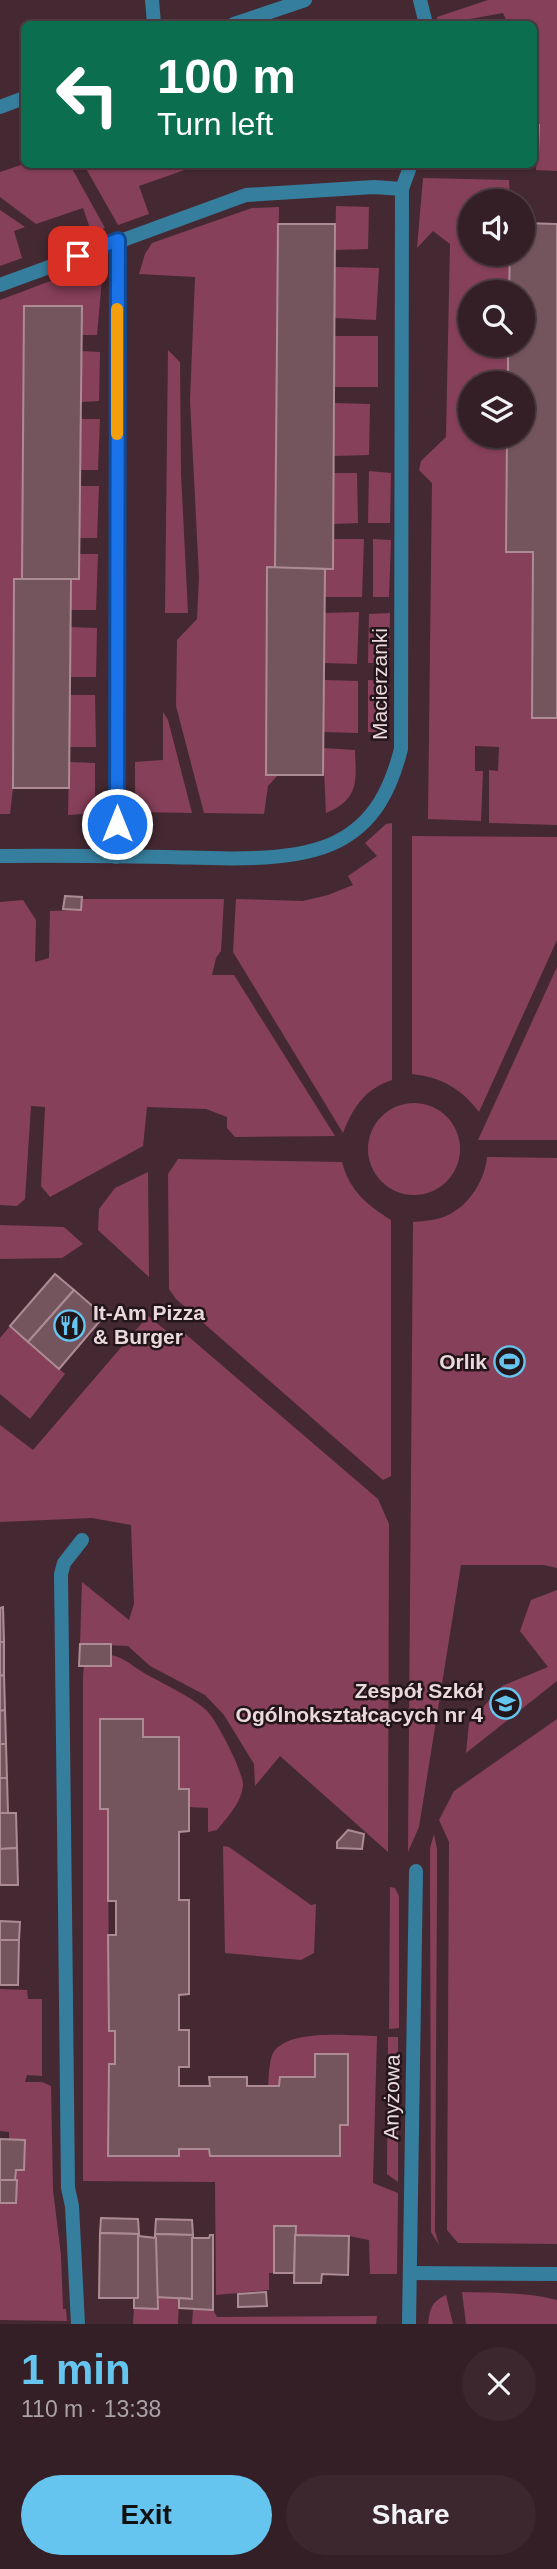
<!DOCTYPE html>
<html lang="en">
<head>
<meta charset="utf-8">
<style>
  :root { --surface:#341f26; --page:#3c272e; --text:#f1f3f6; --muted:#a9a2a7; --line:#4e3d43; --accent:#65c5ee }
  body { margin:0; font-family:Helvetica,sans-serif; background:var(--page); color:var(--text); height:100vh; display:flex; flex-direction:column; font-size:26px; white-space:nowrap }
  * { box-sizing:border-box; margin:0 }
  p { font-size:23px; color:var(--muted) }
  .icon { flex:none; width:38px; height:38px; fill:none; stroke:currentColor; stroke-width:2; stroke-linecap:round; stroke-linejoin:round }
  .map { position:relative; height:2324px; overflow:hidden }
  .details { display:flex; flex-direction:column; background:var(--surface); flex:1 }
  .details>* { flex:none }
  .hud { position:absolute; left:21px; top:21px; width:516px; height:147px; border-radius:10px; box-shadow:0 2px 5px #0004,0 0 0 2px var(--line); background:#0b6e4f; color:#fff; overflow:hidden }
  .fabs { position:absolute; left:458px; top:189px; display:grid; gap:14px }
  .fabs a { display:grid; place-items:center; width:77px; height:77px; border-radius:50%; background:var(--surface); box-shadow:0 2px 5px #0004,0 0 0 2px var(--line); font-size:35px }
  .pin { position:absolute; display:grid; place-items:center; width:60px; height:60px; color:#fff; margin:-30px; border-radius:14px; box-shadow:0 4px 10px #0006 }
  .me { position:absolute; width:77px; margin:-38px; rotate:0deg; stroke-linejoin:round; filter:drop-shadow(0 0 5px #0008) }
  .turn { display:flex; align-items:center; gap:24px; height:147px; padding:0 21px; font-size:32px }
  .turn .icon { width:91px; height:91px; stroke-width:2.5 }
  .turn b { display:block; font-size:49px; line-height:60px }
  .round { display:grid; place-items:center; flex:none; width:74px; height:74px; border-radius:37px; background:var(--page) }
  .headline { display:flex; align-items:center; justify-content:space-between; height:119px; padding:0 21px }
  h1 { font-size:42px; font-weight:600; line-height:52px; color:var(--accent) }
  .button { display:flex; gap:14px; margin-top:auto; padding:14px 21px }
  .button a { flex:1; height:80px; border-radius:42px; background:var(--accent); color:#111; font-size:28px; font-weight:600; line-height:80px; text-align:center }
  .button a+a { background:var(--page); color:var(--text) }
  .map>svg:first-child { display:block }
  .green { fill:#87405a }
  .building { fill:#74555e; stroke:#ad8b95; stroke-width:2 }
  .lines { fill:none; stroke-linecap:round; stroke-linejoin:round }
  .service { stroke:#367e9d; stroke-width:14 }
  .minor { stroke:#367e9d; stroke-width:14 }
  .tertiary { stroke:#367e9d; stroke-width:14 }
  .route-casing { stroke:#114b97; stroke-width:18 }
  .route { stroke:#1a73e8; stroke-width:12 }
  .slow { stroke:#f59e0b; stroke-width:12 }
  .labels { text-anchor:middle; stroke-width:5; stroke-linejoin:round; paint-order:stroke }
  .street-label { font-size:21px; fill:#ebd8dd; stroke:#23161a }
  .poi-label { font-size:21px; font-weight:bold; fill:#ebd8dd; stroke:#23161a; text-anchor:end }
</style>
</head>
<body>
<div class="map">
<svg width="557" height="2324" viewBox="0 0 557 2324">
  <rect width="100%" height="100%" fill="#452932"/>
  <g class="green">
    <polygon points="488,0 557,0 557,171 536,170 539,126 534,125 534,24 508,24 503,13 453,22 453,24 437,24 437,17"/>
    <polygon points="24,164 70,165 105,228 92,234 83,208 36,224 0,197 0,172"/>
    <polygon points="84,165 199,165 139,186 149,214 118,225"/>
    <polygon points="423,178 509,180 510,201 471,201 471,254 510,254 509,292 471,292 471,345 508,345 508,383 471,383 471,436 507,436 506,551 533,552 532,718 557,718 557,825 489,823 489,770 498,771 499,747 475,746 475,771 483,771 481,821 428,819 432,483 419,470 421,461 446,437 450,244 433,231 417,248"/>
    <polygon points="336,206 369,207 368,249 335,250"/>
    <polygon points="279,207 275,568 267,568 266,774 278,775 268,786 264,814 204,813 176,706 177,640 197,619 199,576 190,400 195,277 139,274 145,254 152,243 252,208"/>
    <polygon points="0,210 25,227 14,231 22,258 0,266"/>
    <polygon points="335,267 379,268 376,320 335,318"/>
    <polygon points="82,269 91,269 101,274 102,279 97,335 81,335 81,306 24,306 22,579 14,579 13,788 10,814 0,814 0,300"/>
    <polygon points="335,336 378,336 378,387 334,387"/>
    <polygon points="168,350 180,362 181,473 188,613 165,613"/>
    <polygon points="81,351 100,352 99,401 81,402"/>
    <polygon points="334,403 370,404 369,455 334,456"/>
    <polygon points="81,419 100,419 98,470 81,470"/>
    <polygon points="369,471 391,473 390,523 368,523"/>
    <polygon points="334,473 357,473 358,523 333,524"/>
    <polygon points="80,486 99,486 97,538 79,538"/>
    <polygon points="333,539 364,539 362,597 324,597 325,569 333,569"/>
    <polygon points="373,539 391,540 389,597 373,597"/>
    <polygon points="80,554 98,554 96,610 71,610 71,579 79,579"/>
    <polygon points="359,612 357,664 324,663 324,613"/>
    <polygon points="390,613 389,663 368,663 369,614"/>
    <polygon points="70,627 97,628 96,677 70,677"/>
    <polygon points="324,680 358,681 358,733 323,732"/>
    <polygon points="368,680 389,681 388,732 368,732"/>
    <polygon points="70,695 95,695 96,747 69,747"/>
    <polygon points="163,712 168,720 192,813 135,812 135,762 163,760"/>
    <path d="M323,748L355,750C356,780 360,799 326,813Z"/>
    <polygon points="69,762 95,763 95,813 68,815"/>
    <path d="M392,823V1080C365,1089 353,1107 343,1133L233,952L236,899L303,901L328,895L353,885L348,876L377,856L365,843L386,824Z"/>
    <path d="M412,836L557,837V940L479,1112C462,1089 441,1077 412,1074Z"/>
    <polygon points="82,899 224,899 221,951 216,958 212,975 234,975 335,1136 235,1137 227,1128 227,1117 206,1109 147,1107 143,1146 50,1197 41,1186 45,1107 31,1106 25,1199 17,1206 0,1205 0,902 23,900 36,920 35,962 49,958 50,911 81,910"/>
    <polygon points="557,967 557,1140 478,1140"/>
    <circle cx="414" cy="1149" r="46"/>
    <path d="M487,1157L557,1158V1568L544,1565H461L419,1827L408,1852L413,1222C425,1221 441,1220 452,1213C471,1202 485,1179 487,1157Z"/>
    <path d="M178,1159L342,1162C349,1190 367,1205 391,1220V1476L383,1480L176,1299L169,1289L168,1174Z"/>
    <polygon points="148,1172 149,1277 98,1230 99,1209 115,1188"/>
    <polygon points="0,1225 64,1227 83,1244 62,1258 0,1259"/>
    <polygon points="148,1316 175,1338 182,1331 378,1499 389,1524 388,1852 280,1756 255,1786 254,1764 224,1715 205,1695 150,1666 128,1646 80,1644 82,1582 129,1620 134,1604 131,1525 92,1518 0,1522 0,1425 33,1450"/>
    <polygon points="10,1326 65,1374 30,1419 0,1394 0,1338"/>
    <polygon points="557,1590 557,1681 466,1753 469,1723 502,1686 548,1667 520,1631 531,1600"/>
    <path d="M111,1655C125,1658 132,1666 144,1673C161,1683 195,1698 208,1712C218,1723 242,1770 243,1784C243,1801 226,1819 217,1830L208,1832V1808L188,1807L189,1789H179V1737H143L108,1809L109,2030L115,2031V2064H109V2156L179,2149H209L210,2156H339L340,2125L348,2124V2055H315V2077H280L279,2086H268C269,2076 269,2061 273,2053C288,2028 350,2036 377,2036L373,2183L398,2193L397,2274H370L369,2240L349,2236L296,2235V2226H275L274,2273H269V2290L216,2295L215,2182L83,2181V1676L84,1666H111Z"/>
    <polygon points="557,1719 557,2244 458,2243 447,2230 449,1842 439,1820 454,1791"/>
    <polygon points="434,1834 437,1849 437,1888 435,2231 439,2245 431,2232 430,1848"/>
    <polygon points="223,1846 229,1847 311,1905 316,1904 314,1953 301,1960 225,1953"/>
    <polygon points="390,1887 395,1888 399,1896 399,2028 389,2029"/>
    <polygon points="0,1989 27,1990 28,1999 42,1999 42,2076 27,2075 25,2082 42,2082 51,2086 53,2190 61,2255 63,2309 66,2309 67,2321 0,2320 0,2203 16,2202 16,2170 24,2169 25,2140 9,2139 9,2132 0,2131"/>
    <polygon points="388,2037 398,2037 398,2182 387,2174"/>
    <path d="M462,2292C494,2293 526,2292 557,2300V2324H466Z"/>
    <path d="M446,2295L453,2324H428C430,2309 431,2302 446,2295Z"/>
    <polygon points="158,2297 179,2298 178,2324 133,2324 134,2308 157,2308"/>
    <polygon points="193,2309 213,2310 217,2317 377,2316 376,2324 192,2324"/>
  </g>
  <g class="building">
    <polygon points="534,125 539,125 538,154 534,154"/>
    <polygon points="523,223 557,224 557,718 532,718 533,552 506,552 507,436 523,436 523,383 508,383 508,345 523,345 523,292 509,292 510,254 523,254"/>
    <polygon points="278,224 335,224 333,569 275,568"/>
    <polygon points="24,306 82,306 79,579 22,579"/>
    <polygon points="267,567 325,569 323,775 266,775"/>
    <polygon points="14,579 71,579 69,788 13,788"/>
    <polygon points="65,896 82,897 81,910 63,909"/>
    <polygon points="55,1274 74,1290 28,1342 10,1326"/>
    <polygon points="74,1290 104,1316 59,1369 28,1342"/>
    <polygon points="3,1607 4,1642 0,1642 0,1608"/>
    <polygon points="0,1642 4,1642 4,1675 0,1676"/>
    <polygon points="80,1644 111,1644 111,1666 79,1666"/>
    <polygon points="4,1675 5,1710 0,1711 0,1676"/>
    <polygon points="5,1710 6,1744 0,1744 0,1711"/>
    <polygon points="100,1719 143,1719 143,1737 179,1737 179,1789 189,1789 189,1831 179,1832 179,1900 189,1900 189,1994 179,1995 179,2030 189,2030 189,2067 179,2067 179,2086 210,2086 209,2077 247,2077 247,2086 279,2086 280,2077 315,2077 315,2054 348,2054 348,2125 340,2125 340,2156 210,2156 209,2149 179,2149 179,2156 108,2156 109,2064 115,2064 115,2031 109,2031 108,1935 116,1935 116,1901 108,1901 108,1809 100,1809"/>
    <polygon points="0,1744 6,1744 7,1778 0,1778"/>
    <polygon points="0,1778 7,1778 8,1813 0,1813"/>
    <polygon points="0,1813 16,1813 17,1848 0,1849"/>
    <polygon points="348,1830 364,1834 362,1849 337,1848 337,1842"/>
    <polygon points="17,1848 18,1885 0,1885 0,1849"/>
    <polygon points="0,1921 20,1922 19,1940 0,1940"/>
    <polygon points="0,1940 19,1940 18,1985 0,1985"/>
    <polygon points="0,2139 25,2140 24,2170 16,2170 15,2180 0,2180"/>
    <polygon points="0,2180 17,2180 16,2203 0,2203"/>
    <polygon points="101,2218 138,2219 139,2234 100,2233"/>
    <polygon points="156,2219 192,2220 193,2235 155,2234"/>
    <polygon points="274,2226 296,2226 294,2273 274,2273"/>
    <polygon points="100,2233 139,2234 138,2298 99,2298"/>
    <polygon points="155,2234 193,2235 192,2299 156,2297"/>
    <polygon points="210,2235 213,2235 213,2310 179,2308 179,2298 192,2299 192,2238 209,2238"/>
    <polygon points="295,2235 349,2236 348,2275 322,2274 321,2283 294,2283"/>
    <polygon points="138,2236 156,2238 158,2309 134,2308 134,2298 138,2298"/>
    <polygon points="266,2292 267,2306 238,2307 238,2294"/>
  </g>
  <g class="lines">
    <g class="service">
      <polyline points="152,0 154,24"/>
      <polyline points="0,285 246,195 374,187 402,189"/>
      <polyline points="116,857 118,240"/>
      <polyline points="65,1908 61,1574 64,1563 82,1540"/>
    </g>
    <g class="minor">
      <polyline points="420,0 426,24"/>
      <path d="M0,856C55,855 111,856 166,857C216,858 291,864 336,842C375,823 391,788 401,749L402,189L411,164"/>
      <polyline points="65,1908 68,2188 72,2206 78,2324"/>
      <polyline points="411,2273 557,2274"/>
      <polyline points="409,2324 416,1871"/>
    </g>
    <g class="tertiary">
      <polyline points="234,24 305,0"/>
      <polyline points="0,107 24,98"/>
    </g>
  </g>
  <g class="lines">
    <defs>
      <polyline id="route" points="78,256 118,240 117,824"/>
    </defs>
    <use href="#route" class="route-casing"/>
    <use href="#route" class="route"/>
    <polyline class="slow" points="117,309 117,434"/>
  </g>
  <defs>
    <symbol id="restaurant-ring" viewBox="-11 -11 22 22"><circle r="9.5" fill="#23161a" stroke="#65c5ee" stroke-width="1.5"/><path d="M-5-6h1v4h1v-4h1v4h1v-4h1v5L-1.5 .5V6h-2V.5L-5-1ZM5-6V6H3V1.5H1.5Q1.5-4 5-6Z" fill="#65c5ee"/></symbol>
    <symbol id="stadium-ring" viewBox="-11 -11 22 22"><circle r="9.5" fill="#23161a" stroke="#65c5ee" stroke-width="1.5"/><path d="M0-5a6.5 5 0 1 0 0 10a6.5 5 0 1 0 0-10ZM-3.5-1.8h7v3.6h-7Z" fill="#65c5ee"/></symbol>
    <symbol id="school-ring" viewBox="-11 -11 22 22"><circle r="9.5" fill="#23161a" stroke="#65c5ee" stroke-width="1.5"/><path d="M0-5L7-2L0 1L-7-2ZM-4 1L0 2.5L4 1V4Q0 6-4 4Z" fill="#65c5ee"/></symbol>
  </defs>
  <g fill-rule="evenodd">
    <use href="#restaurant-ring" x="52" y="1308" width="35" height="35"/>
    <use href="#stadium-ring" x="492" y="1344" width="35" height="35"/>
    <use href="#school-ring" x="488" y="1686" width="35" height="35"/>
  </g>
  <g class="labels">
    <g class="street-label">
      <text transform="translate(380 684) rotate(-90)" y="7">Macierzanki</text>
      <text transform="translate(392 2097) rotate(-89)" y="7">Anyżowa</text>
    </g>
    <g class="poi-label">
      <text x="93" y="1320" text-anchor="start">It-Am Pizza<tspan x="93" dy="24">&amp; Burger</tspan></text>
      <text x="487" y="1369">Orlik</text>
      <text x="483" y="1698">Zespół Szkół<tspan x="483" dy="24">Ogólnokształcących nr 4</tspan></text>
    </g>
  </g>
</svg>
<div class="fabs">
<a><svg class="icon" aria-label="sound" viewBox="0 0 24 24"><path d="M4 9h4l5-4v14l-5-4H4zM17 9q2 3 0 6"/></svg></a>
<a><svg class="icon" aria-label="search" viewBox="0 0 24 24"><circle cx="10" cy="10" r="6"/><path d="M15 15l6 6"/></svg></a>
<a><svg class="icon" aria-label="layers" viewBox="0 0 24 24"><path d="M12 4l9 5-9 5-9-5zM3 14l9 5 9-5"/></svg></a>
</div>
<div class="pin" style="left:78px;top:256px;background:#d93025"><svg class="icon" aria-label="arrive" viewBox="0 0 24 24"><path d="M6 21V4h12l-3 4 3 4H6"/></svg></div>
<svg class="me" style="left:117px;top:824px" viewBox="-20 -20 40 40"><circle r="17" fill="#1a73e8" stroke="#fff" stroke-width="3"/><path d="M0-11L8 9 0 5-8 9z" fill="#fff"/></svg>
<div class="hud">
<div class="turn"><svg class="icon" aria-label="left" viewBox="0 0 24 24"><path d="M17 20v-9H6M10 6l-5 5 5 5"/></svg><div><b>100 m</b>Turn left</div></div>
</div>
</div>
<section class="details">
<div class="headline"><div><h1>1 min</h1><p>110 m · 13:38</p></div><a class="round"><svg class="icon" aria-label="close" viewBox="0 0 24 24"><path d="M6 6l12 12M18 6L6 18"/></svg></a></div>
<div class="button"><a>Exit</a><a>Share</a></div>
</section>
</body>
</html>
